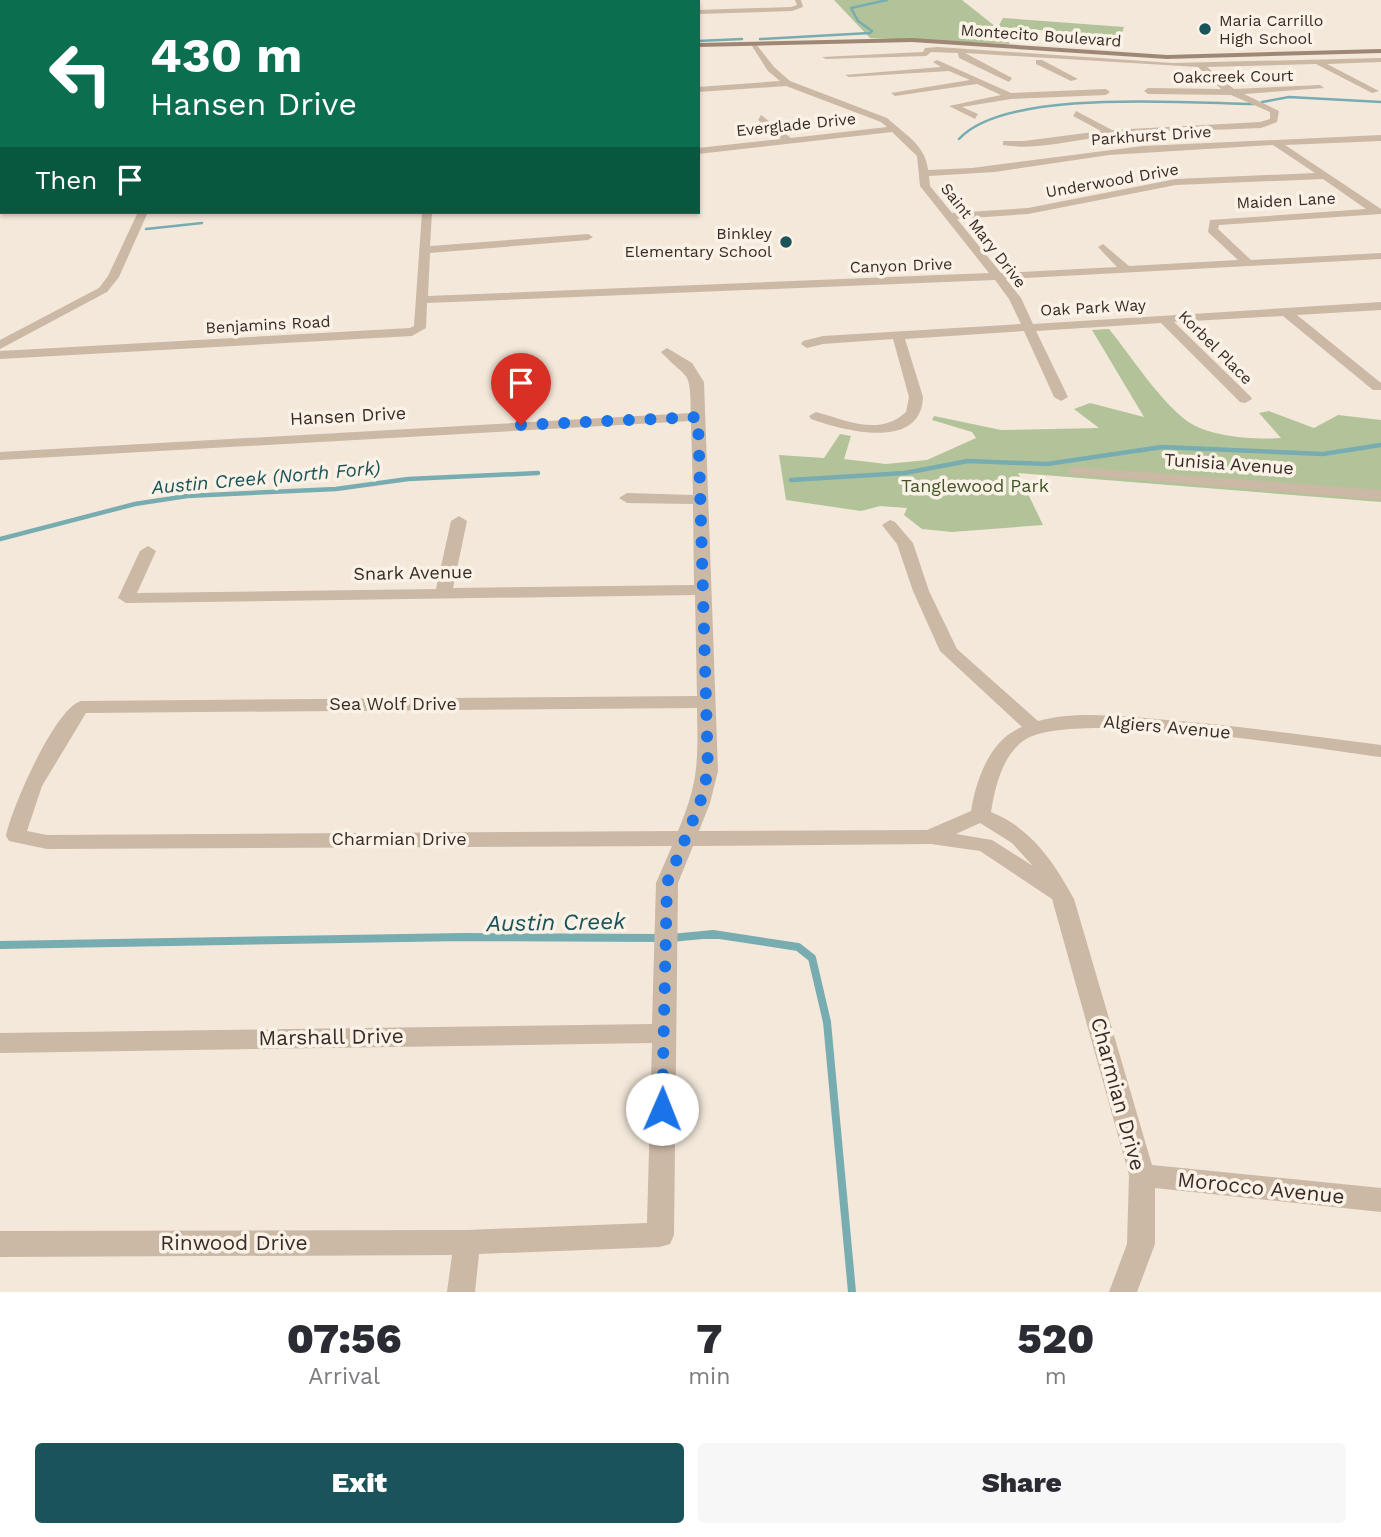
<!DOCTYPE html>
<html lang="en">
<head>
<meta charset="utf-8">
<style>
  :root { --surface:#fff; --page:#f7f7f7; --text:#2b2b33; --muted:#7c7c81; --accent:#1a535a }
  body { margin:0; font-family:"Work Sans",sans-serif; background:var(--page); color:var(--text); height:100vh; display:flex; flex-direction:column; font-size:26px; white-space:nowrap }
  * { box-sizing:border-box; margin:0 }
  p { font-size:23px; color:var(--muted) }
  .icon { flex:none; width:38px; height:38px; fill:none; stroke:currentColor; stroke-width:2; stroke-linecap:round; stroke-linejoin:round }
  .map { position:relative; height:1292px; overflow:hidden }
  .details { display:flex; flex-direction:column; background:var(--surface); flex:1 }
  .details>* { flex:none }
  .hud { position:absolute; left:0px; top:0px; width:700px; height:214px; box-shadow:0 2px 5px #0004; background:#0b6e4f; color:#fff; overflow:hidden }
  .pin { position:absolute; display:grid; place-items:center; width:60px; height:60px; color:#fff; margin:-72px -30px; border-radius:50% 50% 50% 0; rotate:-45deg; box-shadow:0 0 7px #0007 }
  .pin .icon { rotate:45deg }
  .me { position:absolute; width:77px; margin:-38px; rotate:1deg; stroke-linejoin:round; filter:drop-shadow(0 0 5px #0008) }
  .turn { display:flex; align-items:center; gap:24px; height:147px; padding:0 35px; font-size:32px }
  .turn .icon { width:91px; height:91px; stroke-width:2.5 }
  .turn b { display:block; font-size:49px; line-height:60px }
  .then { display:flex; align-items:center; height:66px; padding:0 35px; background:#0003; gap:14px; font-size:26px }
  .eta { display:flex; justify-content:space-evenly; align-items:center; height:119px; text-align:center }
  .eta b { font-size:42px; font-weight:800; line-height:49px }
  .action { display:flex; gap:14px; margin-top:auto; padding:14px 35px }
  .action a { flex:1; height:80px; border-radius:7px; background:var(--accent); color:#fff; font-size:28px; font-weight:800; line-height:80px; text-align:center }
  .action a+a { background:var(--page); color:var(--text) }
  .map>svg:first-child { display:block }
  .green { fill:#b3c399 }
  .lines { fill:none; stroke-linecap:round; stroke-linejoin:round }
  .stream-far3 { stroke:#77acb1; stroke-width:2.5 }
  .stream-far2 { stroke:#77acb1; stroke-width:4.5 }
  .stream-far1 { stroke:#77acb1; stroke-width:6 }
  .stream { stroke:#77acb1; stroke-width:8 }
  .minor { fill:#cbb8a5; fill-rule:evenodd }
  .tertiary { fill:#cbb8a5; fill-rule:evenodd }
  .secondary { fill:#9f8776; fill-rule:evenodd }
  .route { stroke:#1a73e8; stroke-width:12; stroke-dasharray:0 21.6 }
  .poi-dot { fill:#1a535a; stroke:#faf2e6; stroke-width:2.5 }
  .labels { text-anchor:middle; stroke-width:7; stroke-linejoin:round; paint-order:stroke }
  .far-poi-label { font-size:16px; fill:#372c27; stroke:#faf2e6; text-anchor:start }
  .far-street-label { font-size:16px; fill:#372c27; stroke:#faf2e6 }
  .street-label { font-size:18px; fill:#372c27; stroke:#faf2e6 }
  .park-label { font-size:18px; fill:#445629; stroke:#faf2e6 }
  .water-label { font-size:19px; font-style:italic; fill:#1a535a; stroke:#faf2e6 }
  .near-street-label { font-size:21px; fill:#372c27; stroke:#faf2e6 }
  .near-water-label { font-size:23px; font-style:italic; fill:#1a535a; stroke:#faf2e6 }
</style>
</head>
<body>
<div class="map">
<svg width="1381" height="1292" viewBox="0 0 1381 1292">
  <rect width="100%" height="100%" fill="#f3e8da"/>
  <g class="green">
    <polygon points="834,0 962,0 996,27 1010,44 870,38"/>
    <polygon points="1003,18 1124,27 1121,36 998,27"/>
    <path d="M1109,329C1131,356 1155,394 1182,417C1204,437 1253,440 1281,438L1259,413L1269,411L1314,428L1338,415L1381,420V502L1018,473L1043,525L952,532L922,529L904,515L907,508L880,506L861,511L786,500L779,455L824,458L840,434L851,436L844,459L886,464L927,460L976,438L972,432L932,420L934,416L1001,430L1099,428L1074,409L1090,403L1144,417L1092,330Z"/>
  </g>
  <g class="lines">
    <g class="stream-far3">
      <polyline points="760,39 870,33 872,31 858,21 851,8 887,0"/>
      <polyline points="698,41 742,39"/>
      <polyline points="1262,102 1289,97 1381,102"/>
      <path d="M959,139C1005,88 1187,103 1254,104"/>
      <polyline points="146,229 202,223"/>
    </g>
    <g class="stream-far2">
      <polyline points="791,480 905,473 968,461 1047,464 1162,447 1323,454 1381,445"/>
      <polyline points="0,539 135,504 187,496 336,489 408,479 538,473"/>
    </g>
    <polyline class="stream-far1" points="696,936 724,936"/>
    <g class="stream">
      <polyline points="671,938 713,934 798,947 812,958 827,1022 852,1292"/>
      <polyline points="0,945 464,937 661,938"/>
    </g>
    <g class="minor">
      <polygon points="58,0 85,0 88,2 60,2"/>
      <polygon points="459,0 467,0 458,2"/>
      <polygon points="546,0 554,0 545,2"/>
      <polygon points="795,0 801,0 803,7 792,11 698,14 698,10 791,7 797,5"/>
      <polygon points="0,8 2,8 0,13"/>
      <rect x="0" y="23" width="2" height="4"/>
      <path d="M756,44L774,67L790,81L887,118C903,133 926,145 928,170L972,168L1143,146L1381,135V141L1285,145L1381,209V214L1219,225L1218,229L1251,260L1381,253V259L1006,279L1021,298L1033,324L1381,302V310L1297,315L1381,383V390H1373L1283,316L1174,322L1250,396L1252,399L1245,403L1240,402L1161,323L1036,331L1068,397L1061,401L1054,397L1024,331L905,339L923,397C921,452 842,430 811,419L809,416L816,412C846,420 879,437 906,412L909,397L893,339L823,344L807,348L801,344L803,341L823,336L1021,324L1009,299L995,280L427,303L426,328L412,336L0,359V351L410,328L414,326L422,212H432L430,246L588,234L593,237L588,240L430,253L428,296L989,273L920,186L917,156L892,132L698,154V148L781,139L758,120L761,115L791,138L887,127L881,122L786,86L698,92V87L780,81L768,71L752,46ZM1273,145L1315,173L1176,179L1028,208L952,213L930,186L929,176L995,172L1109,155ZM1323,179L1366,209L1210,220L1208,232L1238,260L1129,266L1103,244L1098,247L1117,267L1001,273L957,219L1028,214L1176,185Z"/>
      <path d="M938,47L1173,63L1381,58V62L1327,64L1379,91L1372,93L1316,64L1207,67L1234,89L1320,85L1324,88L1244,94L1279,111L1277,122L1261,128C1211,130 1160,131 1110,136C1075,139 1037,151 1003,145V141H1024L1101,131L1073,116L1076,111L1112,130L1260,122L1270,119V112L1231,95L1148,94L1144,91L1148,88L1221,89L1198,67L965,53L1012,78L1009,82L959,58L958,53L931,52L926,56L826,59L822,57L923,52L925,48Z"/>
      <polygon points="937,60 1011,93 1106,89 1110,92 1106,95 1011,99 962,107 978,114 975,119 949,106 1001,95 977,84 895,96 891,93 970,80 949,71 849,77 845,75 941,67 933,62"/>
      <polygon points="1036,60 1042,60 1078,79 1071,81 1036,64"/>
      <polygon points="0,104 2,105 2,111 0,110"/>
      <polygon points="138,212 148,212 119,277 107,292 0,349 0,340 99,288 108,276"/>
      <path d="M667,348L692,363L704,382L718,771L710,803L699,831L927,830L971,811C976,780 990,739 1022,727L940,651L913,591L897,544L882,525L890,520L895,522L913,543L929,591L957,649L1038,721C1075,711 1118,716 1156,719C1231,725 1306,735 1381,745V757C1319,749 1067,707 1023,741C1002,757 995,787 991,812C1031,828 1054,862 1074,899L1152,1165L1381,1188V1212L1155,1188V1244L1137,1292H1109L1127,1244L1129,1175L1052,899L980,851L931,844L693,846L678,883L674,1235L670,1244L660,1247L479,1254L475,1292H447L452,1255L0,1257V1231L467,1230L647,1223L652,1043L0,1053V1033L652,1024L656,883L672,846L47,849L9,841L6,836C11,809 55,708 81,701L697,696L695,595L126,603L118,598L140,551L148,546L156,551L137,593L436,589L451,521L459,516L467,521L453,588L694,585L693,504L627,503L619,498L627,493L693,495L691,421L0,460V452L691,413C690,367 689,382 661,352ZM697,708C698,761 699,781 678,831L47,835L27,831L42,786L86,713ZM980,823L1012,843L1033,866L992,840L956,834Z"/>
      <polygon points="1075,467 1381,490 1381,500 1070,474 1068,471"/>
    </g>
    <g class="tertiary">
      <polygon points="143,0 142,2 132,2"/>
      <polygon points="0,47 2,47 0,52"/>
    </g>
    <g class="secondary">
      <polygon points="912,38 1167,55 1381,49 1381,53 1167,59 912,42 698,47 698,43"/>
      <rect x="0" y="59" width="2" height="4"/>
    </g>
  </g>
  <g class="lines">
    <polyline class="route" points="521,425 698,417 708,771 700,803 667,883 662,1109"/>
  </g>
  <g class="poi-dot">
    <circle cx="1205" cy="29" r="7"/>
    <circle cx="786" cy="242" r="7"/>
  </g>
  <g class="labels">
    <g class="far-poi-label">
      <text x="1219" y="26">Maria Carrillo<tspan x="1219" dy="18">High School</tspan></text>
      <text x="772" y="239" text-anchor="end">Binkley<tspan x="772" dy="18">Elementary School</tspan></text>
    </g>
    <g class="far-street-label">
      <text transform="translate(1041 35) rotate(4)" y="6">Montecito Boulevard</text>
      <text transform="translate(1233 76) rotate(-1)" y="6">Oakcreek Court</text>
      <text transform="translate(796 124) rotate(-6)" y="6">Everglade Drive</text>
      <text transform="translate(1151 135) rotate(-4)" y="6">Parkhurst Drive</text>
      <text transform="translate(1112 180) rotate(-10)" y="6">Underwood Drive</text>
      <text transform="translate(1286 200) rotate(-3)" y="6">Maiden Lane</text>
      <text transform="translate(984 235) rotate(52)" y="6">Saint Mary Drive</text>
      <text transform="translate(901 265) rotate(-2)" y="6">Canyon Drive</text>
      <text transform="translate(1093 307) rotate(-3)" y="6">Oak Park Way</text>
      <text transform="translate(268 324) rotate(-3)" y="6">Benjamins Road</text>
      <text transform="translate(1216 347) rotate(45)" y="6">Korbel Place</text>
    </g>
    <g class="street-label">
      <text transform="translate(348 416) rotate(-3)" y="6">Hansen Drive</text>
      <text transform="translate(1229 464) rotate(4)" y="6">Tunisia Avenue</text>
      <text transform="translate(413 573) rotate(-1)" y="6">Snark Avenue</text>
      <text x="393" y="710">Sea Wolf Drive</text>
      <text transform="translate(1167 727) rotate(5)" y="6">Algiers Avenue</text>
      <text x="399" y="845">Charmian Drive</text>
    </g>
    <g class="park-label">
      <text x="975" y="492">Tanglewood Park</text>
    </g>
    <g class="water-label">
      <text transform="translate(266 477) rotate(-5)" y="7">Austin Creek (North Fork)</text>
    </g>
    <g class="near-street-label">
      <text transform="translate(331 1037) rotate(-1)" y="7">Marshall Drive</text>
      <text transform="translate(1118 1094) rotate(75)" y="7">Charmian Drive</text>
      <text transform="translate(1261 1188) rotate(6)" y="7">Morocco Avenue</text>
      <text x="234" y="1250">Rinwood Drive</text>
    </g>
    <g class="near-water-label">
      <text transform="translate(556 922) rotate(-1)" y="8">Austin Creek</text>
    </g>
  </g>
</svg>
<div class="pin" style="left:521px;top:425px;background:#d93025"><svg class="icon" aria-label="arrive" viewBox="0 0 24 24"><path d="M6 21V4h12l-3 4 3 4H6"/></svg></div>
<svg class="me" style="left:662px;top:1109px" viewBox="-20 -20 40 40"><circle r="19" fill="#fff"/><path d="M0-13L10 11 0 6-10 11z" fill="#1a73e8"/></svg>
<div class="hud">
<div class="turn"><svg class="icon" aria-label="left" viewBox="0 0 24 24"><path d="M17 20v-9H6M10 6l-5 5 5 5"/></svg><div><b>430 m</b>Hansen Drive</div></div>
<div class="then">Then<svg class="icon" aria-label="arrive" viewBox="0 0 24 24"><path d="M6 21V4h12l-3 4 3 4H6"/></svg></div>
</div>
</div>
<section class="details">
<div class="eta">
<div><b>07:56</b><p>Arrival</p></div>
<div><b>7</b><p>min</p></div>
<div><b>520</b><p>m</p></div>
</div>
<div class="action"><a>Exit</a><a>Share</a></div>
</section>
</body>
</html>
